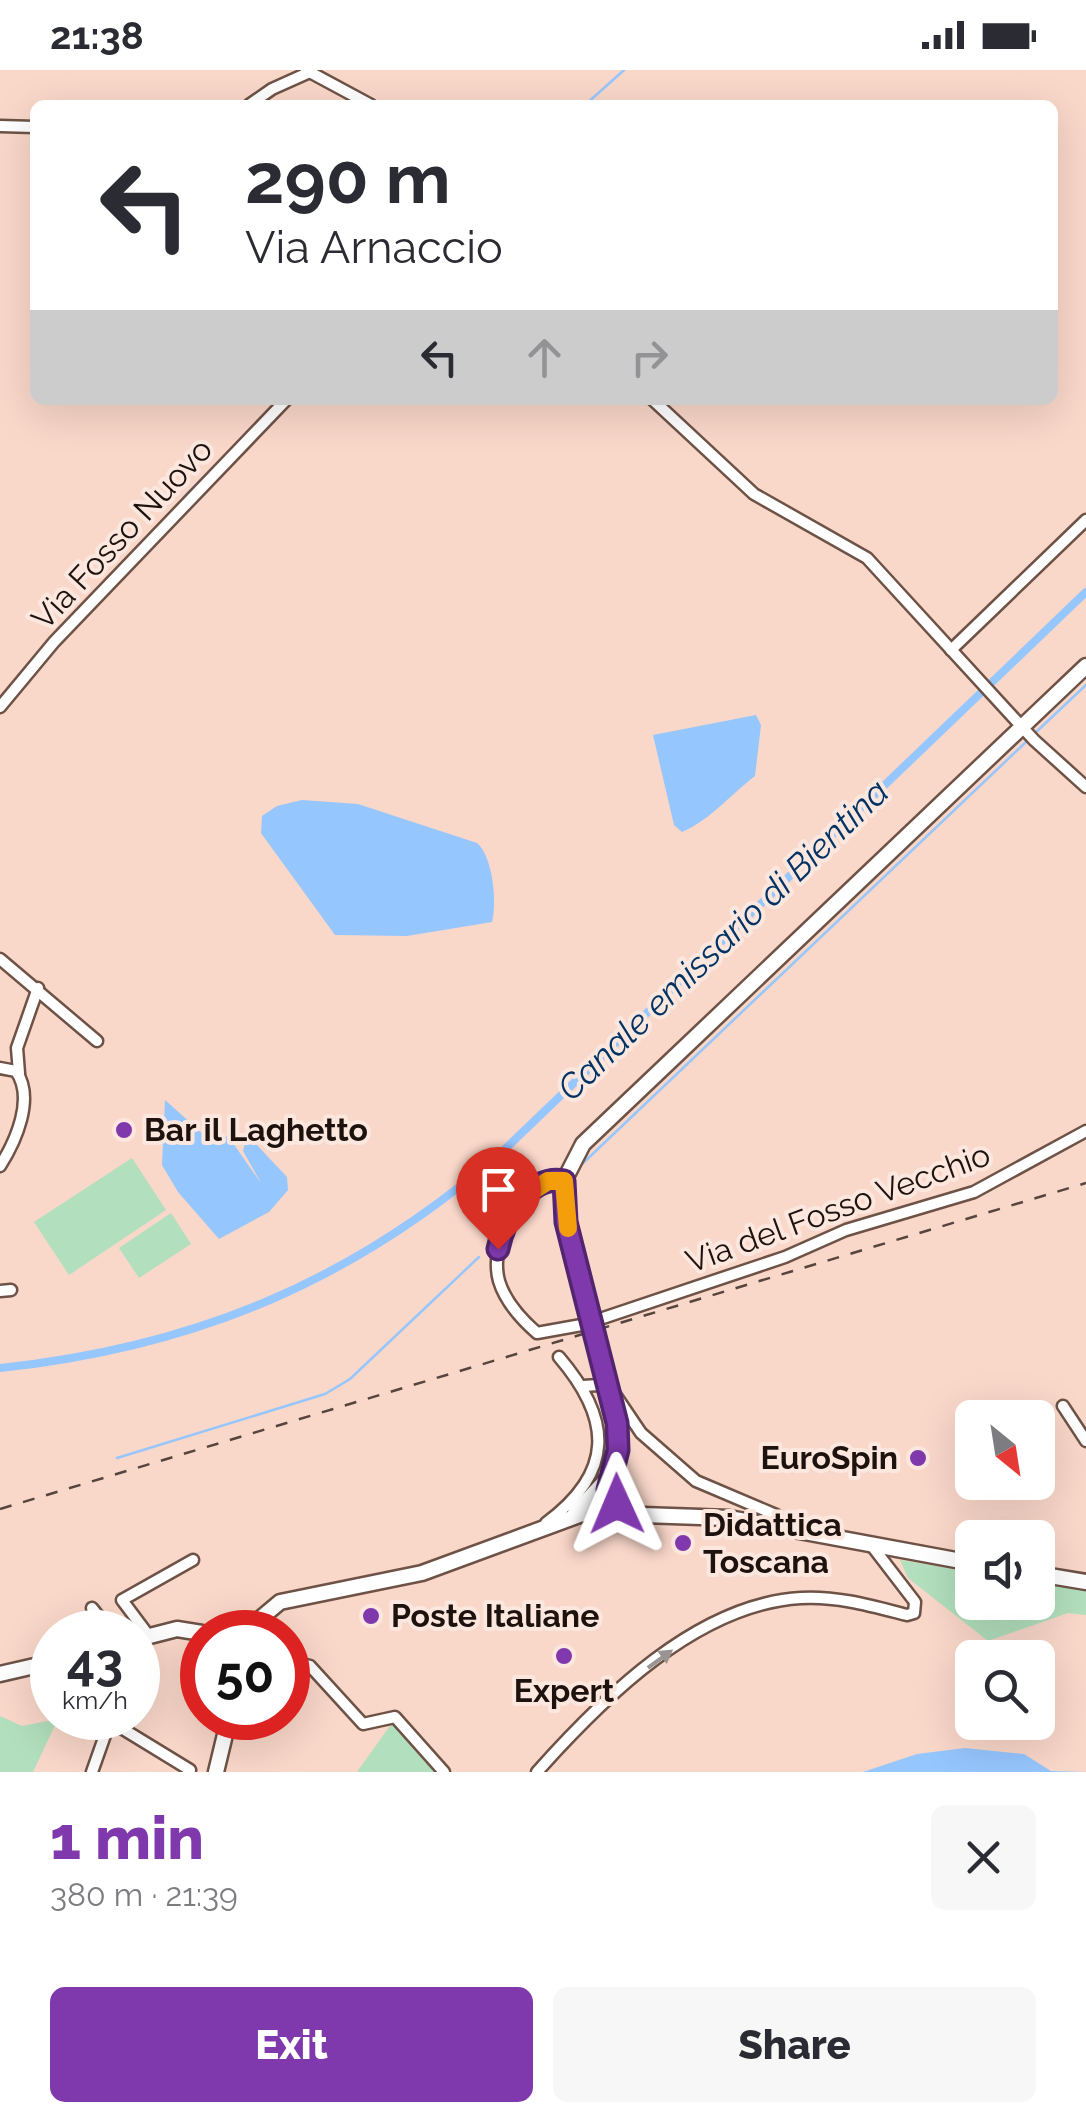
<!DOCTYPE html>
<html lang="en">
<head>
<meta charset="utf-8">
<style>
  :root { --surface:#fff; --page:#f7f7f7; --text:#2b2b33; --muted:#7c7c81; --accent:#8039ac }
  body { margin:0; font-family:Raleway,sans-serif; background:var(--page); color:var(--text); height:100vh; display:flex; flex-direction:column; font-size:38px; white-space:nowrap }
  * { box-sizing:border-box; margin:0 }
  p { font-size:32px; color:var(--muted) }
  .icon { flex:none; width:55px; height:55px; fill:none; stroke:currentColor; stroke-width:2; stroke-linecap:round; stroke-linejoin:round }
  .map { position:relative; height:1702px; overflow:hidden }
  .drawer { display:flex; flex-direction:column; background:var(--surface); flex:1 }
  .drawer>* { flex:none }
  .hud { position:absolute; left:30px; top:30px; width:1028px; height:305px; border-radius:15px; box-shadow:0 10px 40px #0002; background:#fff; color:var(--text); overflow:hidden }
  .needle { width:65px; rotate:150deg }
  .tools { position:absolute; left:955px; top:1330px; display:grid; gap:20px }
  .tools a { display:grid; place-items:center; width:100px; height:100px; border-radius:15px; background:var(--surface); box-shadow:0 10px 40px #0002; font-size:50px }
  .speed { position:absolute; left:30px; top:1540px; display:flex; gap:20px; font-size:50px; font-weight:700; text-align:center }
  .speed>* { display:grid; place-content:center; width:130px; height:130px; border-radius:50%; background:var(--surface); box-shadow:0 10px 40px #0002; line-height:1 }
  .speed small { font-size:25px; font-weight:400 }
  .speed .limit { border:15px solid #d22; background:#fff; color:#111 }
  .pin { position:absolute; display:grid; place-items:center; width:85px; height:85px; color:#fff; margin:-102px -42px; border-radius:50% 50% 50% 0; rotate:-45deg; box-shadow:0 0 10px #0007 }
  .pin .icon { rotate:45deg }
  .me { position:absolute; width:110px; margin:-55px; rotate:359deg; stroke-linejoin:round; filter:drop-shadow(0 0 8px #0008) }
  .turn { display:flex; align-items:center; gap:35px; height:210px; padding:0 50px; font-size:45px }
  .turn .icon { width:130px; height:130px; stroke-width:2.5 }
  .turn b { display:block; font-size:70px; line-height:85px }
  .lanes { display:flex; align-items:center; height:95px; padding:0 50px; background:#0003; justify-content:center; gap:50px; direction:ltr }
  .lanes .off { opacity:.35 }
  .round { display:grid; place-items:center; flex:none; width:105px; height:105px; border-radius:15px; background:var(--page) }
  .overview { display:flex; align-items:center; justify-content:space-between; height:170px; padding:0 50px }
  h1 { font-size:60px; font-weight:800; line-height:75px; color:var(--accent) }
  .button { display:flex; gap:20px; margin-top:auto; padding:20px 50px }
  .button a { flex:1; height:115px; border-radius:15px; background:var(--accent); color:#fff; font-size:40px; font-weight:800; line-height:115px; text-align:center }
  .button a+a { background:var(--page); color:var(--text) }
  .status { display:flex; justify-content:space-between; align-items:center; height:70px; padding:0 50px; background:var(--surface); direction:ltr }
  .status svg { height:28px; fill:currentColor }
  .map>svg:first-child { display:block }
  .green { fill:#b2dfbd }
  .water { fill:#96c6fe }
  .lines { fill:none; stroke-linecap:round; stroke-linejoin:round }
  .stream { stroke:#96c6fe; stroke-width:2.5 }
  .canal { stroke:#96c6fe; stroke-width:8 }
  .minor-casing { stroke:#6e5246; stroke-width:15 }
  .major-casing { stroke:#6e5246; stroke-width:19 }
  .minor { stroke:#fff; stroke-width:10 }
  .major { stroke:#fff; stroke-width:14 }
  .rail { stroke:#56453d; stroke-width:2.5; stroke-dasharray:12 12; stroke-linecap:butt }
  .major-bridge-casing { stroke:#6e5246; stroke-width:19; stroke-linecap:butt }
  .major-bridge { stroke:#fff; stroke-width:14 }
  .oneway { fill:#999492 }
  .route-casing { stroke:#532570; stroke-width:25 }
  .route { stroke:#8039ac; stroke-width:18 }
  .slow { stroke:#f59e0b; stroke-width:18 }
  .poi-dot { fill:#8039ac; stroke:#fce7df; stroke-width:4 }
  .labels { text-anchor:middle; stroke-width:8; stroke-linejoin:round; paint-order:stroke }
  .street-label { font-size:32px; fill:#1d120d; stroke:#fce7df }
  .poi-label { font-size:32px; font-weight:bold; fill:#1d120d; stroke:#fce7df; text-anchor:start }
  .water-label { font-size:35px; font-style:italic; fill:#003364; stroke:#fce7df }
</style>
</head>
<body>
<div class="status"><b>21:38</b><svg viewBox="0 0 49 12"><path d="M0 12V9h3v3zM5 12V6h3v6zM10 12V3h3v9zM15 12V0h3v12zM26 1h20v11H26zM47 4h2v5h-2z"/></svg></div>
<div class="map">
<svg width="1086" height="1702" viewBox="0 0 1086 1702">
  <rect width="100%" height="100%" fill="#f9d7c9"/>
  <g class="green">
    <polygon points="132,1088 166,1140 69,1205 34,1152"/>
    <polygon points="171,1143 191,1174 139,1208 119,1178"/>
    <polygon points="900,1490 972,1502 972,1532 1038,1532 1038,1512 1086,1519 1086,1545 1068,1543 988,1571 908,1508"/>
    <polygon points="0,1646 22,1656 58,1649 33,1702 0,1702"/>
    <polygon points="392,1653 436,1702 357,1702"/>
  </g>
  <g class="water">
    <path d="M756,645L761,655L755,706C729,726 710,750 682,762L674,755L653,665Z"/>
    <path d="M302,730L358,734L477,773C493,787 497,832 492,852L407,866L335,865L261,763L262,746L277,736Z"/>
    <polygon points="165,1030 212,1072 228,1066 261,1113 243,1081 245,1073 255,1073 287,1107 288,1120 269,1142 219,1169 178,1122 162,1095"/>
    <polygon points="965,1678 1024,1684 1051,1701 1086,1702 863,1702 917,1684"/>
  </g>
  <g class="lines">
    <g class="stream">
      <polyline points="585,35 624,0"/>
      <polyline points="184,427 253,357"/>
      <polyline points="1033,665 1086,615"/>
      <polyline points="581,1095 1027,671"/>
      <polyline points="508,1161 538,1132"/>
      <polyline points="117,1388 325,1324 350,1309 479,1187"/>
    </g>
    <path class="canal" d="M0,1298C197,1277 356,1210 505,1079L1086,522"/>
    <defs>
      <g id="minor">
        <polyline points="306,0 371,35"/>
        <polyline points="249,35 272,19 310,2"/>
        <polyline points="0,56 35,57"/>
        <polyline points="653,330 754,424 867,488 1034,670 1086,717"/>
        <polyline points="951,580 1086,450"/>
        <polyline points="0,637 54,572 286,330"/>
        <polyline points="0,889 97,971"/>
        <path d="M0,998L16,1001C35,1028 16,1071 0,1096"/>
        <polyline points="19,1003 17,978 38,918"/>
        <path d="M564,1111C516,1101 489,1175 499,1211C505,1231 521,1249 537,1263L587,1254"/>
        <polyline points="0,1221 11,1220"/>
        <polyline points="600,1249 785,1187 846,1160 974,1122 1086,1061"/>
        <polyline points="583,1316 599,1315"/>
        <polyline points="614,1323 641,1363 696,1411 776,1445 784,1459"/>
        <polyline points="1063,1336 1086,1371"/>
        <path d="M546,1453C615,1402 612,1349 559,1287"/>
        <polyline points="92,1538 111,1562"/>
        <polyline points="149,1566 122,1530 193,1490"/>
        <polyline points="288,1591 310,1596 363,1654 395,1647 444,1702"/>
        <polyline points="105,1648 190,1700"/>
        <polyline points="92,1702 110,1651"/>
        <path d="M537,1702C603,1628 697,1534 801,1528C838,1526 872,1536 907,1545L914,1543L915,1532L872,1476"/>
      </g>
      <g id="major">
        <polyline points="571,1171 564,1111 583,1074 1086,596"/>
        <path d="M598,1442C613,1429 620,1373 617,1353"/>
        <polyline points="575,1443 608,1408"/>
        <polyline points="1038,1504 1086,1512"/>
        <polyline points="225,1562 255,1553 280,1532 422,1503 585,1443 729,1448 972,1493"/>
        <polyline points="138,1569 177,1559 202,1563"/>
        <polyline points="0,1604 52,1592"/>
        <polyline points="216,1702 229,1648"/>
      </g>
    </defs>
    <use href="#minor" class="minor-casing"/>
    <use href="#major" class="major-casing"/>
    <use href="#minor" class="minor"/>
    <use href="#major" class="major"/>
    <polyline class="rail" points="0,1439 1086,1113"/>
    <defs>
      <polyline id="major-bridge" points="571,1171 617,1353"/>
    </defs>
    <use href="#major-bridge" class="major-bridge-casing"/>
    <use href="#major-bridge" class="major-bridge"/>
  </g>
  <defs><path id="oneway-solid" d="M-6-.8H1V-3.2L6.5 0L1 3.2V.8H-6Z" transform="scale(2.5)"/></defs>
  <use class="oneway" href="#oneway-solid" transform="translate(660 1589) rotate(-36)"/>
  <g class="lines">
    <defs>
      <path id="route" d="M498,1179C504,1150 528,1104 564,1111L566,1152L617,1353L618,1380L608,1420L617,1434"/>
    </defs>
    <use href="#route" class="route-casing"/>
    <use href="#route" class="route"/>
    <polyline class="slow" points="528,1124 548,1111 564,1111 568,1158"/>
  </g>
  <g class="poi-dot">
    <circle cx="124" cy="1060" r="10"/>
    <circle cx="918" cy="1388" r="10"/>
    <circle cx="683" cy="1473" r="10"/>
    <circle cx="371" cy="1546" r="10"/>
    <circle cx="564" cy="1586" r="10"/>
  </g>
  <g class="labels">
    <g class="street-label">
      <text transform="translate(122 464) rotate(-47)" y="11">Via Fosso Nuovo</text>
      <text transform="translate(838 1138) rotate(-20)" y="11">Via del Fosso Vecchio</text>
    </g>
    <g class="poi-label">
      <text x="144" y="1071">Bar il Laghetto</text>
      <text x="898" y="1399" text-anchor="end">EuroSpin</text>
      <text x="703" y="1466">Didattica<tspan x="703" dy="37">Toscana</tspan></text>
      <text x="391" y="1557">Poste Italiane</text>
      <text x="564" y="1632" text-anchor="middle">Expert</text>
    </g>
    <g class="water-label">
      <text transform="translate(723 870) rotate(-44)" y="12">Canale emissario di Bientina</text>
    </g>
  </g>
</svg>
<div class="tools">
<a><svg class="needle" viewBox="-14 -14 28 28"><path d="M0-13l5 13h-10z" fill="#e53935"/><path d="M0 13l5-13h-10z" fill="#7c7c81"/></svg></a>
<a><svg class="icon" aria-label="sound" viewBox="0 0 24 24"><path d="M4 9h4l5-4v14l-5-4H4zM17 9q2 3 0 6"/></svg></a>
<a><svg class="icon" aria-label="search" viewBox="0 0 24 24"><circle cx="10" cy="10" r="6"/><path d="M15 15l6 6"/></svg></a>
</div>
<div class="speed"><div>43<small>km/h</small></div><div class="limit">50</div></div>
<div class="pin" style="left:498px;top:1179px;background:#d93025"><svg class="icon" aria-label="arrive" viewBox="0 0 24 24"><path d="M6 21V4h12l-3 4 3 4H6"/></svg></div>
<svg class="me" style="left:617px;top:1434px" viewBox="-20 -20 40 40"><path d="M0-17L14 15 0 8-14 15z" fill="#8039ac" stroke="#fff" stroke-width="4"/></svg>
<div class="hud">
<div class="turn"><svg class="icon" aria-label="left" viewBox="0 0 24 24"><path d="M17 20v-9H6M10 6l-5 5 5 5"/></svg><div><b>290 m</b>Via Arnaccio</div></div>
<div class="lanes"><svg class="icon" aria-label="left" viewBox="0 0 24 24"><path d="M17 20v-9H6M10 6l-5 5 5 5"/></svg><svg class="icon off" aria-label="ahead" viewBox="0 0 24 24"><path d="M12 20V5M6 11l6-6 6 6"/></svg><svg class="icon off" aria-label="right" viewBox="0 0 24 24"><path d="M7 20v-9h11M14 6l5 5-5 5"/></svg></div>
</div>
</div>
<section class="drawer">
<div class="overview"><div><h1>1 min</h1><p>380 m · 21:39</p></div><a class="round"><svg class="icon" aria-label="close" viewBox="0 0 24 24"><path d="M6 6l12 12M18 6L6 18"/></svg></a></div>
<div class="button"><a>Exit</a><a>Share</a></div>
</section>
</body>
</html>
